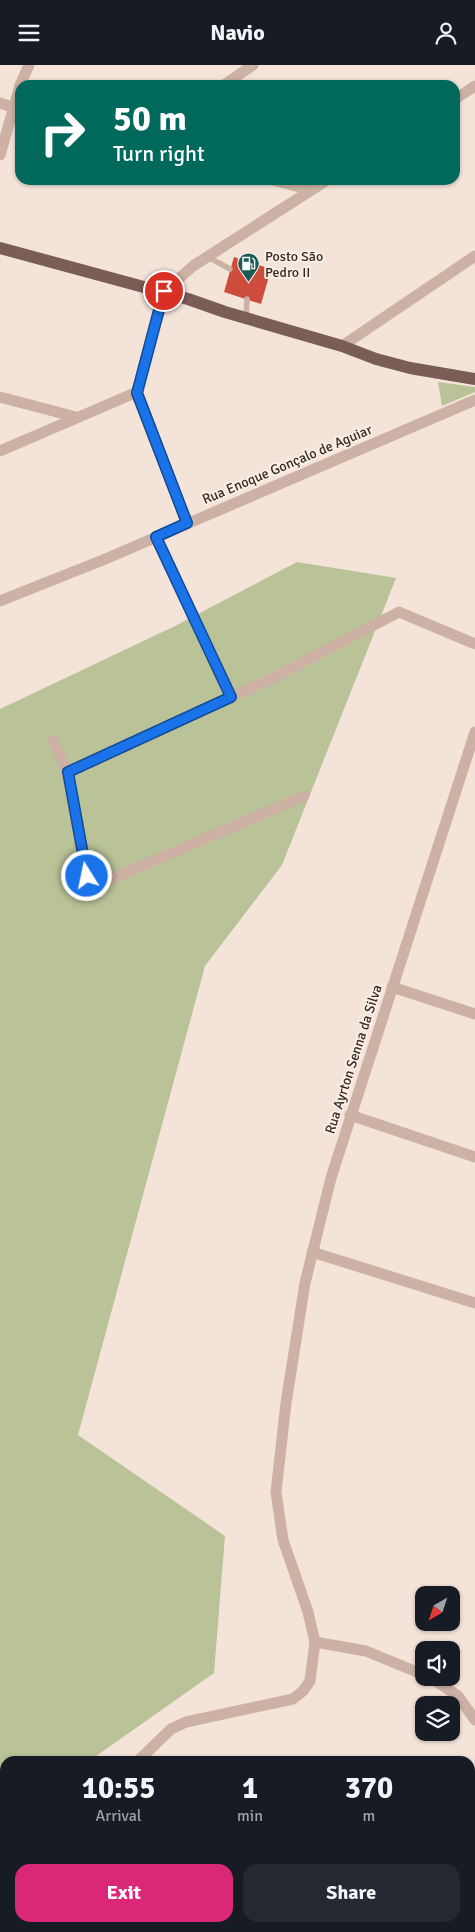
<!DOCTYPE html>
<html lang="en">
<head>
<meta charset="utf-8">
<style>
  :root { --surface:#171b24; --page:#242831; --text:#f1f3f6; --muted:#9ea1a6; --accent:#db2777 }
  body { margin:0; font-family:Signika,sans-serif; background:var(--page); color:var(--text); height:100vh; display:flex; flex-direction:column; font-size:19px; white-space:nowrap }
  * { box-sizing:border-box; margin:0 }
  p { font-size:16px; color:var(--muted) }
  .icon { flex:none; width:28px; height:28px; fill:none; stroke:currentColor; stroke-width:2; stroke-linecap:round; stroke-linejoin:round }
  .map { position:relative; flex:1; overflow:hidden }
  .sheet { position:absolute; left:0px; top:1691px; width:475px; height:176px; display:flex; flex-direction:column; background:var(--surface); border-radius:15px 15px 0 0; box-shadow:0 1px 4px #0004 }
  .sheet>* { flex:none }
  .guide { position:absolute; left:15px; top:15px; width:445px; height:105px; border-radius:15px; box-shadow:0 1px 4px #0004; background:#00695c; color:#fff; overflow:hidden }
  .needle { width:32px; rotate:219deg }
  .controls { position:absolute; left:415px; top:1521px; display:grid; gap:10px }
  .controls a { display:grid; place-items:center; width:45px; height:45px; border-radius:10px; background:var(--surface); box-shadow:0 1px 4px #0004; font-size:25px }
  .pin { position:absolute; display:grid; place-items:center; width:42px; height:42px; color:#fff; margin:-21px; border:2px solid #fff; border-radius:50%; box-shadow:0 1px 5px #0007 }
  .me { position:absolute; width:55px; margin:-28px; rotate:350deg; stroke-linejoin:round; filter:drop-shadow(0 0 4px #0008) }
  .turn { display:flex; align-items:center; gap:18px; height:105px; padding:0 15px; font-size:22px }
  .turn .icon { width:65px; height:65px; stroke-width:2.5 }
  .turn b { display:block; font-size:35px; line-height:42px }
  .eta { display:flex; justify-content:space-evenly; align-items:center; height:85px; text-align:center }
  .eta b { font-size:30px; font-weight:700; line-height:35px }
  .action { display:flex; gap:10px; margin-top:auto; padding:10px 15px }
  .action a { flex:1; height:58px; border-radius:15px; background:var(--accent); color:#fff; font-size:20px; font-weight:700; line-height:58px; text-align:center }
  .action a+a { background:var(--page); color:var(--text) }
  header { display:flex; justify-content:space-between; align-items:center; height:65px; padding:0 15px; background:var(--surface); font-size:22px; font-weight:700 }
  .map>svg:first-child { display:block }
  .green { fill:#bac398 }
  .building { fill:#ce4c3b }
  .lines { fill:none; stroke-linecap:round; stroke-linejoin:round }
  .service { stroke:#ccb1a4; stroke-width:5.5 }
  .minor { stroke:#ccb1a4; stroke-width:11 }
  .primary { stroke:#7a5d56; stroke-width:12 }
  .route-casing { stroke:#114b97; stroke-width:12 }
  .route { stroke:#1a73e8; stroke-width:9 }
  .labels { text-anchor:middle; stroke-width:4; stroke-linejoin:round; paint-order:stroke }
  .poi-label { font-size:14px; fill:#372926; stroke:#faeee5; text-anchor:start }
  .street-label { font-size:14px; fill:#372926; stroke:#faeee5 }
</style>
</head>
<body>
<header><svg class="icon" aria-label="menu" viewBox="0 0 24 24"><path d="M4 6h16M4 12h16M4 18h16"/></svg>Navio<svg class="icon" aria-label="person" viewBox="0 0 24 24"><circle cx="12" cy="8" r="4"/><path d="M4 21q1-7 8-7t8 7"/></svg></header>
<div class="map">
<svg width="475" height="1867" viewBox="0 0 475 1867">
  <rect width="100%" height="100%" fill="#f3e3d9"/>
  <g class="green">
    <polygon points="438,317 475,322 475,327 442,341"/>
    <polygon points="297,497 396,513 282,800 205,901 78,1370 225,1471 214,1608 89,1696 5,1696 5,1756 0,1760 0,644 175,561"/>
  </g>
  <polygon class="building" points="234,192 271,204 261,239 224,227"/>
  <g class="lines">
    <g class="service">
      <polyline points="208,192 230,204"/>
      <polyline points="246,252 247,234"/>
    </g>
    <g class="minor">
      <polyline points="20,20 29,0"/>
      <polyline points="224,20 253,0"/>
      <polyline points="455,34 475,21"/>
      <polyline points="0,38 18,44"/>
      <polyline points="0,90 20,21"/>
      <polyline points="273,115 311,125"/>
      <polyline points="342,281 475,191"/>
      <polyline points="0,332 76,352"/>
      <polyline points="0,386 137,327"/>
      <polyline points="187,458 137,327 164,227 193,201 327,115"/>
      <polyline points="156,471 231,632"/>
      <polyline points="0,536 103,495 475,335"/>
      <polyline points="53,675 67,707"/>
      <polyline points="304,731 97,820 91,818 87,811 67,707 271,614 399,547 475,579"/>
      <polyline points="392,922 475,949"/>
      <polyline points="350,1050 475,1092"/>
      <polyline points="312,1187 475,1238"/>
      <polyline points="315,1577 366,1586 424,1610"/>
      <polyline points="430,1612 458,1631 475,1655"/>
      <polyline points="138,1696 171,1664 186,1657 293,1634 303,1626 310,1616 315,1577 308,1547 283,1475 276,1427 286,1338 305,1218 331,1113 475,667"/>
      <polyline points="0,1837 5,1834"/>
    </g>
    <polyline class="primary" points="0,183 188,234 225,247 342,281 376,294 410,303 475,314"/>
  </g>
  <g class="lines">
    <defs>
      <polyline id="route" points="87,811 68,707 231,632 156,472 187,458 137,328 164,226"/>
    </defs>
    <use href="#route" class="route-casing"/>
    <use href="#route" class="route"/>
  </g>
  <defs>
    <symbol id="fuel-pin" viewBox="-11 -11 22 30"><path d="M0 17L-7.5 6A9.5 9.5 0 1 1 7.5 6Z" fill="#195b57" stroke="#faeee5"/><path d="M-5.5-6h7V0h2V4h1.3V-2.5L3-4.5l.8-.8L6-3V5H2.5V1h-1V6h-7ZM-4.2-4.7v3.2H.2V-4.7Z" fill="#fff"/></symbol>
  </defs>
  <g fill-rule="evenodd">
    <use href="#fuel-pin" x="236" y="186" width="25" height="34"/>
  </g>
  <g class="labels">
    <g class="poi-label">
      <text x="265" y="196">Posto São<tspan x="265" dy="16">Pedro II</tspan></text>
    </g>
    <g class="street-label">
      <text transform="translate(287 399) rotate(-23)" y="5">Rua Enoque Gonçalo de Aguiar</text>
      <text transform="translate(353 994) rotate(-72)" y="5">Rua Ayrton Senna da Silva</text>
    </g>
  </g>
</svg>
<div class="controls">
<a><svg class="needle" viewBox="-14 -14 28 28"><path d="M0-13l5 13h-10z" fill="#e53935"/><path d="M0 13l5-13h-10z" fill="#9ea1a6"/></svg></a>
<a><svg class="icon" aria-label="sound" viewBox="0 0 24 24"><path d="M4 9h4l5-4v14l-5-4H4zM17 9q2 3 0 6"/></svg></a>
<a><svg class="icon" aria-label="layers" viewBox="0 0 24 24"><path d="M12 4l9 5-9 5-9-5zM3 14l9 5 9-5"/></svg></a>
</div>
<div class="pin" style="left:164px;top:226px;background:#d93025"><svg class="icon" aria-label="arrive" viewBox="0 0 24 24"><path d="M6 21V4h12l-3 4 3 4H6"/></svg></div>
<svg class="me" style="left:87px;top:811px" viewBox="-20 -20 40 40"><circle r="17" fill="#1a73e8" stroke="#fff" stroke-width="3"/><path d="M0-11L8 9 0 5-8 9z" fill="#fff"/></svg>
<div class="guide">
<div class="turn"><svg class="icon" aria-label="right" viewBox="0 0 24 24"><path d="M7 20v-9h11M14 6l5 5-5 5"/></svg><div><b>50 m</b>Turn right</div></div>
</div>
<section class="sheet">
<div class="eta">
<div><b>10:55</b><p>Arrival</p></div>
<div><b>1</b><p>min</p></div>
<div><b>370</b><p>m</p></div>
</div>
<div class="action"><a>Exit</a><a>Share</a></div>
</section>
</div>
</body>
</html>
